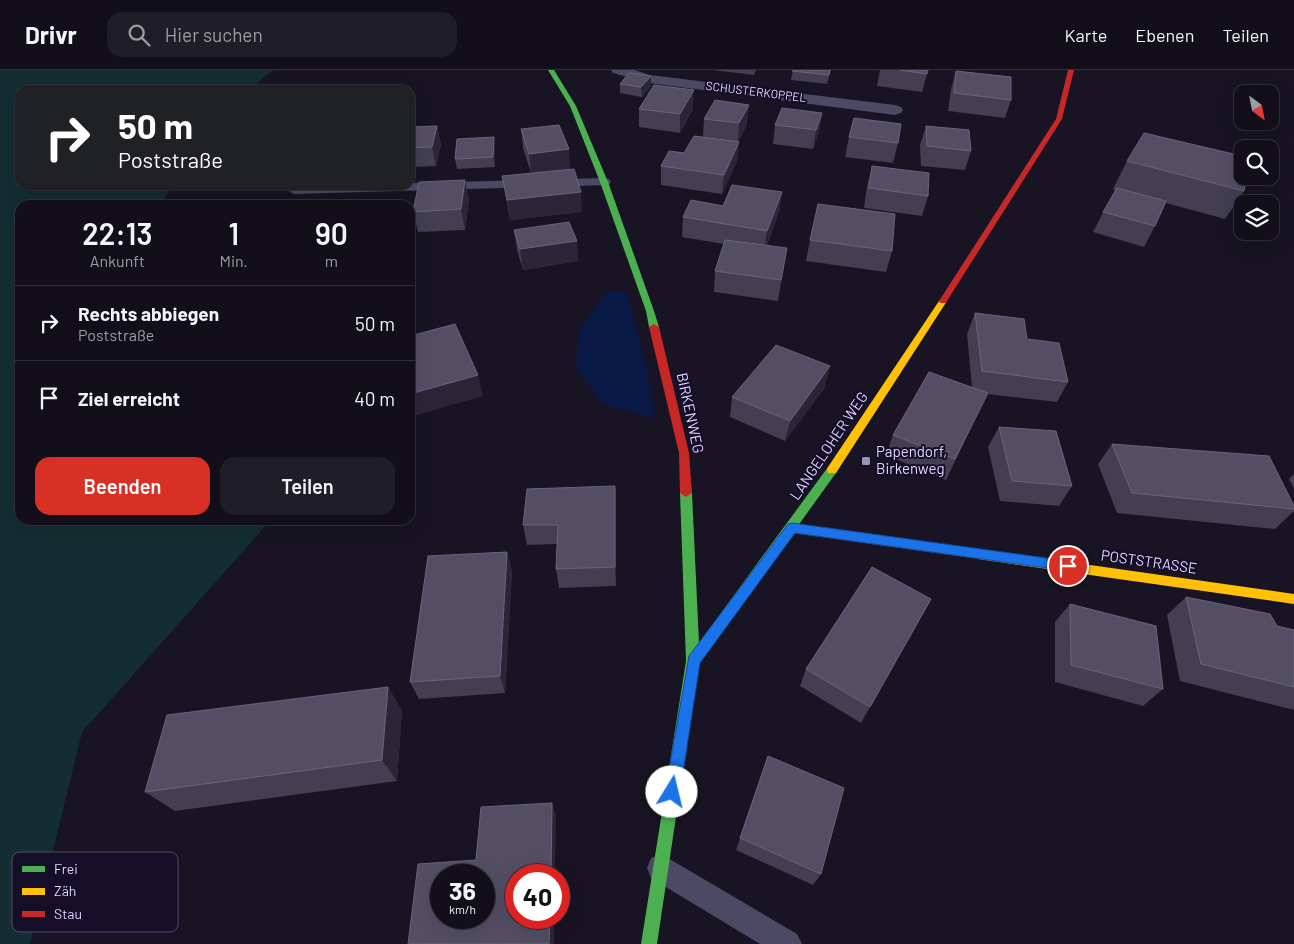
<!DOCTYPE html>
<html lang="de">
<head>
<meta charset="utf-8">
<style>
  :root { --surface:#120f1a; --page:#1f1d27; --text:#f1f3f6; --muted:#9c9ca2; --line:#312f39; --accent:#d93025 }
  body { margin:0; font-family:Barlow,sans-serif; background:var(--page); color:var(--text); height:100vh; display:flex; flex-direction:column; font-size:19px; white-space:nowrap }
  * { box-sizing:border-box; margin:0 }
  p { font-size:16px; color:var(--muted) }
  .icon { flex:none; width:28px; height:28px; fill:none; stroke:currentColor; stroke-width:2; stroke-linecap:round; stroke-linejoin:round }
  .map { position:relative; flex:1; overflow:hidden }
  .drawer { position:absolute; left:15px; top:130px; width:400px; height:325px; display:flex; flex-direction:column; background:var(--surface); border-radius:15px; box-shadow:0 5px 20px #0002,0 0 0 1px var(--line) }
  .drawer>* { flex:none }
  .guide { position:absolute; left:15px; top:15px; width:400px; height:105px; border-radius:15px; box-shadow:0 5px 20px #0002,0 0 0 1px var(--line); background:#202124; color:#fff; overflow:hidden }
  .needle { width:32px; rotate:148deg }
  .tools { position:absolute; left:1234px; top:15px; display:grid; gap:10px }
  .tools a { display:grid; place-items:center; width:45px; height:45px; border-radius:10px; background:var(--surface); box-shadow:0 5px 20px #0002,0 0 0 1px var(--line); font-size:25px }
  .speed { position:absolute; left:430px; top:794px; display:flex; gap:10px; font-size:25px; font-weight:700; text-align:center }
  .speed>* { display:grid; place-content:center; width:65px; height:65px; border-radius:50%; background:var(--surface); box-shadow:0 5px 20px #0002,0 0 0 1px var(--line); line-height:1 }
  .speed small { font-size:12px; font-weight:400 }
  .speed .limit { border:8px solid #d22; background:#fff; color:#111 }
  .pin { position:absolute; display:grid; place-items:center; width:42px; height:42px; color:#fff; margin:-21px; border:2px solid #fff; border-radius:50%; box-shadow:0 1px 5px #0007 }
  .me { position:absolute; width:55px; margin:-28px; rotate:9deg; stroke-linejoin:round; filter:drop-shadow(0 0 4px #0008) }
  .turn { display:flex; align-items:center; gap:18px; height:105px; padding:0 20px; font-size:22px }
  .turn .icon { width:65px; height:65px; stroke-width:2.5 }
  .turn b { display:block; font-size:35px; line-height:42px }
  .eta { display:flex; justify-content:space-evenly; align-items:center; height:85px; text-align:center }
  .eta b { font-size:30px; font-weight:600; line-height:35px }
  .button { display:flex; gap:10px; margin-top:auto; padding:10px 20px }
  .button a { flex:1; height:58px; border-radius:15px; background:var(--accent); color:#fff; font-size:20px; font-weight:600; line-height:58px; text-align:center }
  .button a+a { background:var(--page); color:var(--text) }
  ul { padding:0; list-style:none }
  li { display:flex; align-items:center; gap:15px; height:75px; padding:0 20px; border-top:1px solid var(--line) }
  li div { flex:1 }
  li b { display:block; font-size:19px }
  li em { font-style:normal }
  header { display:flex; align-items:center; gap:30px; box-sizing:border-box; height:70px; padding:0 25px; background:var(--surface); border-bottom:1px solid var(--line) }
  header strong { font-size:24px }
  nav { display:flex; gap:28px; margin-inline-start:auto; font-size:18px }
  .search { width:350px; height:45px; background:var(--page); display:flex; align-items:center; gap:12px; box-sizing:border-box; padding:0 18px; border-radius:15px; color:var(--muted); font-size:19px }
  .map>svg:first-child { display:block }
  .green { fill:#122e32 }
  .water { fill:#091946 }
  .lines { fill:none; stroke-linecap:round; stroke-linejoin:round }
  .lane { fill:#4c4964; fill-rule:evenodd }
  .street { fill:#4c4964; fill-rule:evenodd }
  .fast { fill:#4caf50; fill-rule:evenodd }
  .slow { fill:#ffc107; fill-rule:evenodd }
  .jam { fill:#c62828; fill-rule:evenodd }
  .wall { fill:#433e52 }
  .shaded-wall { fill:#2b2637 }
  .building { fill:#544e65; stroke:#69647d; fill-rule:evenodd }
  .route { fill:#1a73e8; stroke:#114b97 }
  .poi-dot { fill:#9993b2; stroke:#150e29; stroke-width:2 }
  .labels { text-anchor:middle; stroke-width:4; stroke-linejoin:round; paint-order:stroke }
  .far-street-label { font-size:12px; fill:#dfd7ff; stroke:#150e29 }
  .street-label { font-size:15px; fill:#dfd7ff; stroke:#150e29 }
  .poi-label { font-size:15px; fill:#dfd7ff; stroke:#150e29; text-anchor:start }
  .key { fill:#150e29; stroke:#524a69; stroke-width:1 }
  .key-label { font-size:14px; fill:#dfd7ff }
</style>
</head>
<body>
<header>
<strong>Drivr</strong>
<div class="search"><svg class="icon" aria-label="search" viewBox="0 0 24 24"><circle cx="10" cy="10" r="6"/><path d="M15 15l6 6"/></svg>Hier suchen</div>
<nav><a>Karte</a><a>Ebenen</a><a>Teilen</a></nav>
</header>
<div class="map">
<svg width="1294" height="874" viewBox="0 0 1294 874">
  <rect width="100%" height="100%" fill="#181423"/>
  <polygon class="green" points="0,0 273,0 249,20 20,20 20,115 173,115 160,135 20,135 20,450 271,450 82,662 30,874 0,874"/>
  <polygon class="water" points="606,221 626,221 647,297 655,348 602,334 576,297 579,261"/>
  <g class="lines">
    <g class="lane">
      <polygon points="604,108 609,109 611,112 609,115 294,124 287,120 294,116 410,115 410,113"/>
      <polygon points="661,784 797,864 802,874 760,874 651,808 647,798 651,788"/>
    </g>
    <polygon class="street" points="611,0 634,0 650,5 895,35 901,37 903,40 901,43 895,45 649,13 613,3"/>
    <g class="fast">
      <polygon points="548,0 554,0 576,36 608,112 654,241 659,257 657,259 651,259 649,257 646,241 600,112 570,36"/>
      <polygon points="832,396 837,400 836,403 699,593 657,874 641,874 686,591 680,423 686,419 692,423 699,573 828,397"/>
    </g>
    <g class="slow">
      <polygon points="943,228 947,231 836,403 828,403 827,400 828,397 939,231"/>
      <polygon points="978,479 1294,524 1294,534 978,489 974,487 972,484 974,481"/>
    </g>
    <g class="jam">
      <polygon points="1068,0 1074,0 1062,49 947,231 946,233 940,233 939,231 1056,49"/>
      <polygon points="654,254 659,257 689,383 692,423 686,427 680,423 679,383 649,257"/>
      <polygon points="792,453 978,479 982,481 984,484 982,487 978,489 792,463 788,461 786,458 788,455"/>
    </g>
  </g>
  <g class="wall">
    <polygon points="713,0 756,0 754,5"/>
    <polygon points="793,0 831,0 827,14 791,10"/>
    <polygon points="880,0 928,0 922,22 877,16"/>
    <polygon points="956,1 1011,30 1005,48 948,41 951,19"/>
    <polygon points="620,14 651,16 642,27 620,23"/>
    <polygon points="639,39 693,39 680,63 639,57"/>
    <polygon points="822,43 819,62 813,79 773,74 775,55"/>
    <polygon points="704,49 747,54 738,72 737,91 722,124 661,115 661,96 684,83 703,67"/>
    <polygon points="437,56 441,75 436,96 410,97 410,57"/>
    <polygon points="926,56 971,81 965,100 921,96 920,75"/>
    <polygon points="521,59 570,99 543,102 582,142 510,150 502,106 531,103 523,78"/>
    <polygon points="849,67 898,73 893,93 845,87"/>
    <polygon points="495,77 495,97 457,99 455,89"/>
    <polygon points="1127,91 1244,121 1225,149 1166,133 1155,156 1144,177 1093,162 1115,120 1113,119"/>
    <polygon points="872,96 928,126 922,146 864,138 867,116"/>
    <polygon points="782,122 779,142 767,175 784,198 778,231 714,222 715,201 724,174 682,167 683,147 723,136"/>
    <polygon points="469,129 465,160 418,162 413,142"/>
    <polygon points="514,160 578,191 523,200 517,180"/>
    <polygon points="810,170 892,181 886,202 806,191"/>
    <polygon points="975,243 1027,269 1068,312 1057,332 987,324 946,410 886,385 893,365 972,317 967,264"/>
    <polygon points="825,317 785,371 730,347 732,327"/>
    <polygon points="999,357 1072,416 1059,436 1000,431 988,377"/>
    <polygon points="1112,374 1294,436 1294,441 1275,459 1117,443 1098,394"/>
    <polygon points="1294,404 1294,419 1289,409"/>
    <polygon points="615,416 616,436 616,516 559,518 556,499 557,474 527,475 523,455"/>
    <polygon points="507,482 512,501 505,623 419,629 410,612"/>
    <polygon points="1186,527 1277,556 1294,560 1294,640 1180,611 1167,545"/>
    <polygon points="931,529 861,653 800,616 806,599"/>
    <polygon points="1070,534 1163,619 1143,636 1055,612 1055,552"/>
    <polygon points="402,640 397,711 175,741 145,722"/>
    <polygon points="768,686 821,804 813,815 736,780"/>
  </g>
  <g class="shaded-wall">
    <polygon points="651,6 651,16 642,27 641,17"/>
    <polygon points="694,20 693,39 680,63 680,44"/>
    <polygon points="749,35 747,54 738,73 739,53"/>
    <polygon points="822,43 819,62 813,79 816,60"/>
    <polygon points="437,56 441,75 436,96 432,77"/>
    <polygon points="494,67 495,77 495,97 493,87"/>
    <polygon points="739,72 737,91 722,124 724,105"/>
    <polygon points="569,79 570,99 531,103 529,84"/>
    <polygon points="465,110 469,129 465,160 461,139"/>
    <polygon points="581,122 582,142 510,150 507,130"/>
    <polygon points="782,122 779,142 764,181 767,161"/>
    <polygon points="577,171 578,191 523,200 520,179"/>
    <polygon points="787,178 784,198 778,231 781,210"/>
    <polygon points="830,296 825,317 785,371 790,351"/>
    <polygon points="478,305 483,326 410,347 410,324"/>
    <polygon points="615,416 616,436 616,516 615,497"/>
    <polygon points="507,482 512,501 505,623 500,606"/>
    <polygon points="388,617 402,640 397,711 382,690"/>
    <polygon points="552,733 556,746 555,805 551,805"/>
    <polygon points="550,848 554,848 554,874 549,874"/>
  </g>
  <g class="building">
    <polygon points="793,0 830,0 829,5 792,1"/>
    <polygon points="900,0 928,0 927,4"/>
    <polygon points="956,1 1011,7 1011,30 954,23"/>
    <polygon points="629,3 651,6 641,17 620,14"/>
    <polygon points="654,15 694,20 680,44 639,39"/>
    <polygon points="715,30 749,35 739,53 704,49"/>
    <polygon points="782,38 822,43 816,60 775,55"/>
    <polygon points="854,48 901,54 898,73 849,67"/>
    <polygon points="559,55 569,79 529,84 521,59"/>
    <polygon points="437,56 432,77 410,78 410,57"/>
    <polygon points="926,56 969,60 971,81 927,76"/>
    <polygon points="1144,63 1242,86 1242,106 1247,106 1244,121 1127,91"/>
    <polygon points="694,66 739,72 724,105 661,96 669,81 684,83"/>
    <polygon points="494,67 493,87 455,89 457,69"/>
    <polygon points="872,96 929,103 928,126 869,118"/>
    <polygon points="574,99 581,122 507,130 502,106"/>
    <polygon points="465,110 461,139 413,142 419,112"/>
    <polygon points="732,115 782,122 767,161 683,147 691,130 723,136"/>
    <polygon points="1117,118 1166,131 1155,156 1103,142"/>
    <polygon points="818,134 895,144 892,181 810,170"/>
    <polygon points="569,152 577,171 520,179 514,160"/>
    <polygon points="725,170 787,178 781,210 715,201"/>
    <polygon points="975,243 1024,249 1027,269 1059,273 1068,312 982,301"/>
    <polygon points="455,254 478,305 410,324 410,266"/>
    <polygon points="776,275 830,296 790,351 732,327"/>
    <polygon points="929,302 988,323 955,389 893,365"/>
    <polygon points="999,357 1056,361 1072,416 1012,411"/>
    <polygon points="1112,374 1269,386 1294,436 1294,439 1132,423"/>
    <polygon points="615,416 615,497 556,499 558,455 523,455 527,419"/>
    <polygon points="507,482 500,606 410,612 428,486"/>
    <polygon points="872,497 931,529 870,637 806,599"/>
    <polygon points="1186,527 1270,544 1277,556 1294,560 1294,617 1201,594"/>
    <polygon points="1070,534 1156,556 1163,619 1071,595"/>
    <polygon points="388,617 382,690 145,722 167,645"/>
    <polygon points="768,686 844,718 821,804 740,768"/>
    <path d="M552,733L551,805H516V848H550L549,874H408L418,794L476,790L481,737ZM441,805H484V848H441Z"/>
  </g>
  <polygon class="route" points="792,453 1068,491 1072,492 1074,496 1072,499 1068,501 795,463 700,593 680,722 678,728 672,730 667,728 665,722 689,586 788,454"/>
  <rect class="poi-dot" x="861" y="386" width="10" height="10" rx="2.5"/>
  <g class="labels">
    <g class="far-street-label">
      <text transform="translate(756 22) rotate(7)" y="4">SCHUSTERKOPPEL</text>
    </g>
    <g class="street-label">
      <text transform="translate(690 343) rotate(78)" y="5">BIRKENWEG</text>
      <text transform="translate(829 376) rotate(-56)" y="5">LANGELOHER WEG</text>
      <text transform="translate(1149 492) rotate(8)" y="5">POSTSTRASSE</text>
    </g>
    <g class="poi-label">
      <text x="876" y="387">Papendorf,<tspan x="876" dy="17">Birkenweg</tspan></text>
    </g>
  </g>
  <rect x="12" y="782" width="166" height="80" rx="8" class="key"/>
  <rect x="22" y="796" width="23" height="6" fill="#4caf50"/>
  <rect x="22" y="818" width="23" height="7" fill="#ffc107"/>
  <rect x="22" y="841" width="23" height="6" fill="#c62828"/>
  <g class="key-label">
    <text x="54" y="804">Frei</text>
    <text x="54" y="826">Zäh</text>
    <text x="54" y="849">Stau</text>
  </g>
</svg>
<div class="tools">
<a><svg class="needle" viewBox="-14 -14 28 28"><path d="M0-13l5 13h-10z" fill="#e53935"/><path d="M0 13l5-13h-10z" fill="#9c9ca2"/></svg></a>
<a><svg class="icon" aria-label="search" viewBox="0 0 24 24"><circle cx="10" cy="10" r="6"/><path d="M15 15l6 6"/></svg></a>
<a><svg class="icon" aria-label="layers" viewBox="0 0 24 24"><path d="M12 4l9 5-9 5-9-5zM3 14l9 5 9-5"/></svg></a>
</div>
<div class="speed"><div>36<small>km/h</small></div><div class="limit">40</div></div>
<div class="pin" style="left:1068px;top:496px;background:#d93025"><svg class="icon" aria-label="arrive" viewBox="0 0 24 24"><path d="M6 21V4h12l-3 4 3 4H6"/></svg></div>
<svg class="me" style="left:672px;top:722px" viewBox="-20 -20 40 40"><circle r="19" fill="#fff"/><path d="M0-13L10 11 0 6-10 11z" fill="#1a73e8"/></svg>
<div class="guide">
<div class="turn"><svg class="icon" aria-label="right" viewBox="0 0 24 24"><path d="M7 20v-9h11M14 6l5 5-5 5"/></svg><div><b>50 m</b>Poststraße</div></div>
</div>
<section class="drawer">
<div class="eta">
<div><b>22:13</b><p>Ankunft</p></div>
<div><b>1</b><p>Min.</p></div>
<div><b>90</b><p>m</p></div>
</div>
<ul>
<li><svg class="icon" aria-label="right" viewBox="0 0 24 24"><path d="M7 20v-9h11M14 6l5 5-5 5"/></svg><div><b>Rechts abbiegen</b><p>Poststraße</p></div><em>50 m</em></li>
<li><svg class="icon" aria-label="arrive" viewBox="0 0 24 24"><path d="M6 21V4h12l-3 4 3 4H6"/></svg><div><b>Ziel erreicht</b></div><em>40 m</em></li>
</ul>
<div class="button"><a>Beenden</a><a>Teilen</a></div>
</section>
</div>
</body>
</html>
